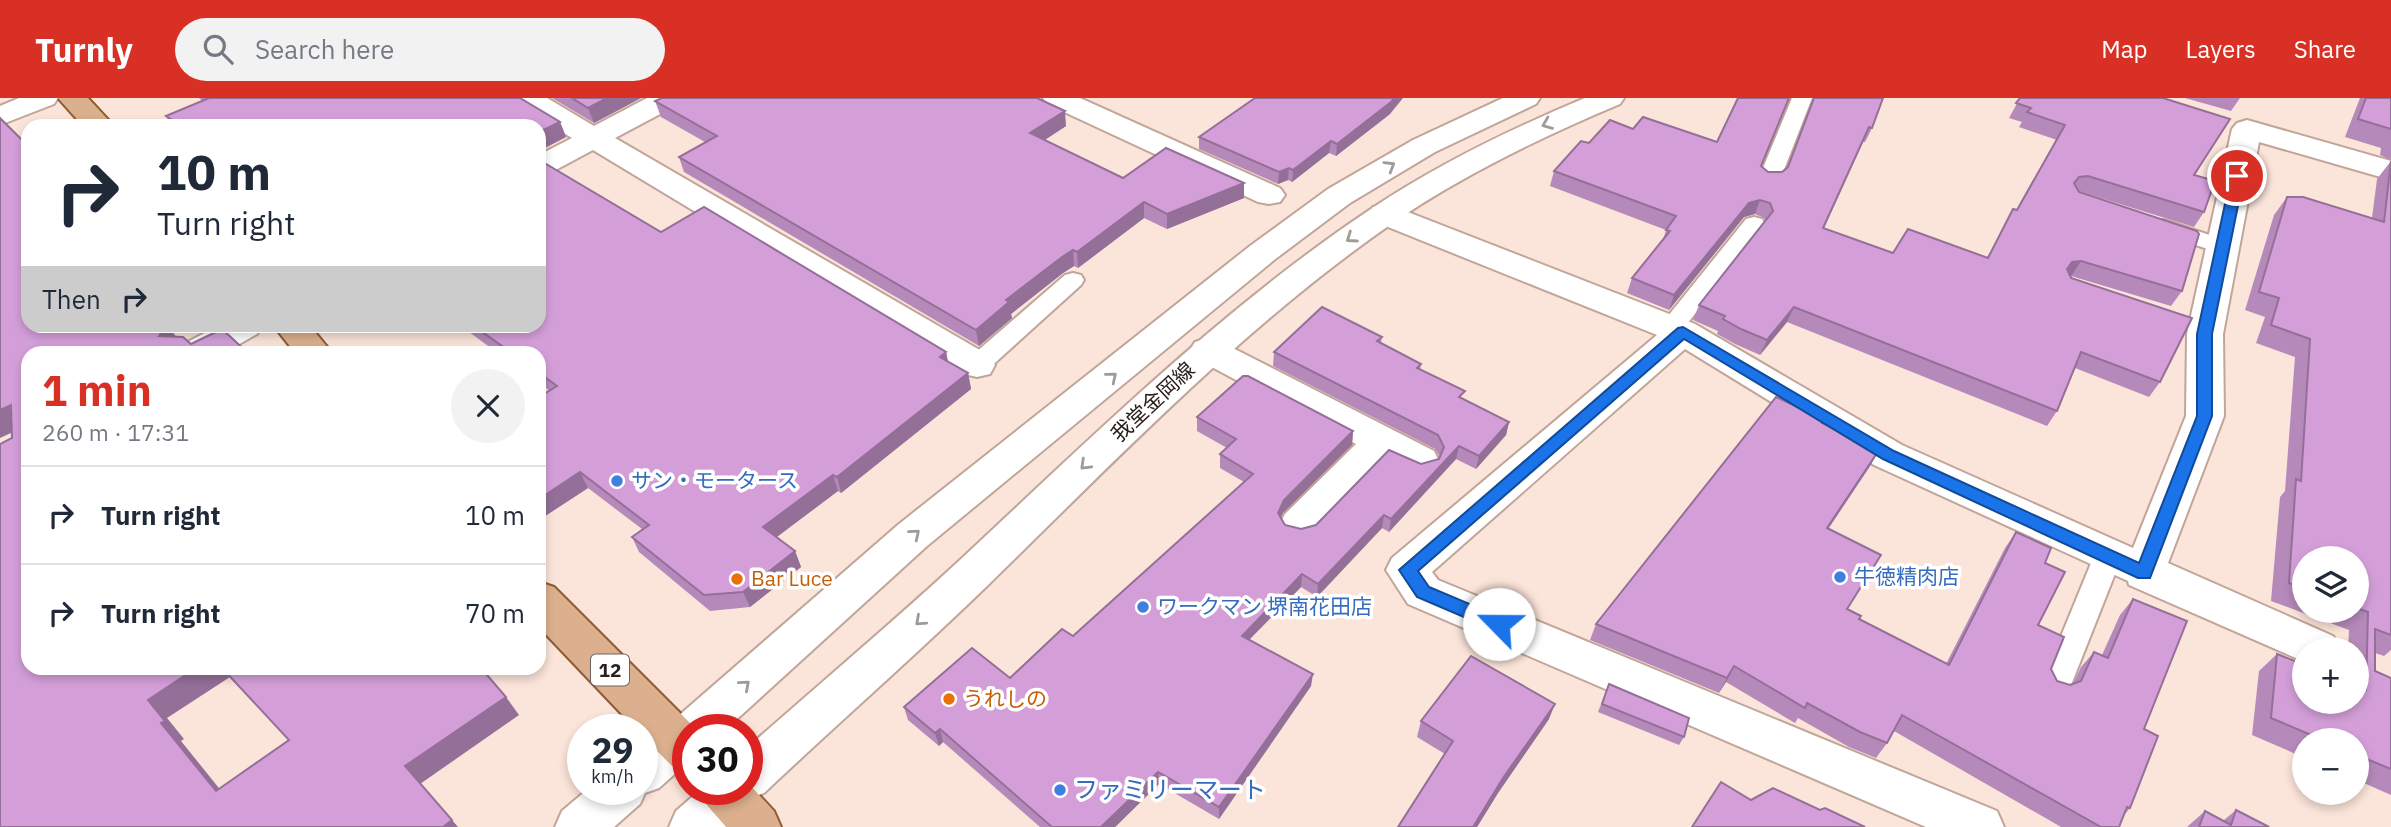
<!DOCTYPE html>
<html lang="en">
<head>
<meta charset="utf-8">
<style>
  :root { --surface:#fff; --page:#f2f2f3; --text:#1f2937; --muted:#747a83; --line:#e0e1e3; --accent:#d93025 }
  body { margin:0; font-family:"IBM Plex Sans","Noto Sans JP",sans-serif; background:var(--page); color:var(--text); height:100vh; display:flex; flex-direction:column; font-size:26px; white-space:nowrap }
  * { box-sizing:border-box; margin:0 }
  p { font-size:23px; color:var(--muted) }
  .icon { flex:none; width:38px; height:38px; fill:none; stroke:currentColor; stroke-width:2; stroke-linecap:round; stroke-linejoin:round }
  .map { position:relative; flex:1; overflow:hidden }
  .details { position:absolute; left:21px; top:248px; width:525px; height:329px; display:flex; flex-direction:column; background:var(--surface); border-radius:21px; box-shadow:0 4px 10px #0003 }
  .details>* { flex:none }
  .guide { position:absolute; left:21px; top:21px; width:525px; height:214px; border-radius:21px; box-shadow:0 4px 10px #0003; background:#fff; color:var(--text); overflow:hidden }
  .tools { position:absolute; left:2292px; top:448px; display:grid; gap:14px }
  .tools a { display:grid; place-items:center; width:77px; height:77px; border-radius:50%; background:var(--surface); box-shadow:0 4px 10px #0003; font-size:35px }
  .speed { position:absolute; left:567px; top:616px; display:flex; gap:14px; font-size:35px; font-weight:700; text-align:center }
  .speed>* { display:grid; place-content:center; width:91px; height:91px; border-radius:50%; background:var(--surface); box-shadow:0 4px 10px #0003; line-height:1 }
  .speed small { font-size:18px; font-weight:400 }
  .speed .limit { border:10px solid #d22; background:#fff; color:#111 }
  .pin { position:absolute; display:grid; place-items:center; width:60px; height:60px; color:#fff; margin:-30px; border:4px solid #fff; border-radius:50%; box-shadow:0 2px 7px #0007 }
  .me { position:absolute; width:77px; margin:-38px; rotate:293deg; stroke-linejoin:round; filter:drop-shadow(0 0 5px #0008) }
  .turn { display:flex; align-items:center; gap:24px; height:147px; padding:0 21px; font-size:32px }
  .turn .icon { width:91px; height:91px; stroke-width:2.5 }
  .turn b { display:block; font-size:49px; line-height:60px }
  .then { display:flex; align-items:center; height:66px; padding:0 21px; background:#0003; gap:14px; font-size:26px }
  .round { display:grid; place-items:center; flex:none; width:74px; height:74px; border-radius:37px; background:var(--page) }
  .head { display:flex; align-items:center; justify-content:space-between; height:119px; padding:0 21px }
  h1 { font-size:42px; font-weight:700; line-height:52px; color:var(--accent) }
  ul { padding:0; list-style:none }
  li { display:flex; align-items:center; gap:21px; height:98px; padding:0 21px; border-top:2px solid var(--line) }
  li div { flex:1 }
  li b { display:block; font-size:26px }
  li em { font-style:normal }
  header { display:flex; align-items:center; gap:42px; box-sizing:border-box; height:98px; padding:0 35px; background:var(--accent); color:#fff }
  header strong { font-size:33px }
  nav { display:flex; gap:38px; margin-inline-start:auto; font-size:24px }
  .search { width:490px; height:63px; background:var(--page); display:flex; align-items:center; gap:18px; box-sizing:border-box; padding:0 24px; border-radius:38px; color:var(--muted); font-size:26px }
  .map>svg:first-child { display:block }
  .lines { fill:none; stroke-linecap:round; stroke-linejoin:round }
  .lane-casing { stroke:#c0a598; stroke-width:4 }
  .street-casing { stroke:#c0a598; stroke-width:4 }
  .secondary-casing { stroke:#c0a598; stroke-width:4 }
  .primary-casing { stroke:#8e5b35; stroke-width:4 }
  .lane { fill:#fff; fill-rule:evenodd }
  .street { fill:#fff; fill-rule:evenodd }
  .secondary { fill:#fff; fill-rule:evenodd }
  .primary { fill:#dcb08e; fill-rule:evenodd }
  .wall { fill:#b689bb; fill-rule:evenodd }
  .shaded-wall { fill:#946f98 }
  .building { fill:#d49fd9; stroke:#946f98; stroke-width:2 }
  .oneway { stroke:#9f9b98 }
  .route { fill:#1a73e8; stroke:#114b97; stroke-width:2 }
  .shop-dot { fill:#3f7fe0; stroke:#fff; stroke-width:2.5 }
  .food-dot { fill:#e8710a; stroke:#fff; stroke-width:2.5 }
  .labels { text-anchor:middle; stroke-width:7; stroke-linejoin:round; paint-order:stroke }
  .shield { fill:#fff; stroke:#6a635f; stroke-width:2 }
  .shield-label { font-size:19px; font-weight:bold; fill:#2a201b }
  .street-label { font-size:21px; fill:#2a201b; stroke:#fff }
  .shop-label { font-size:21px; fill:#366cbe; stroke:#fff; text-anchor:start }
  .food-label { font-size:21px; fill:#c56008; stroke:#fff; text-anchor:start }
  .near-shop-label { font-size:24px; fill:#366cbe; stroke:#fff; text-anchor:start }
</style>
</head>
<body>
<header>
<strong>Turnly</strong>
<div class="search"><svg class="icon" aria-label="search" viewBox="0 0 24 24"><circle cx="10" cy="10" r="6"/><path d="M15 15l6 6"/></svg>Search here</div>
<nav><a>Map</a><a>Layers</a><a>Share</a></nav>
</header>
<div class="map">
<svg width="2391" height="729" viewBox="0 0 2391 729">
  <rect width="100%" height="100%" fill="#fbe4d9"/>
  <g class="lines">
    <defs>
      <g id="lane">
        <polygon points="1792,0 1812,0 1780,82 1776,86 1762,86 1758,82"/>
        <polygon points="1754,119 1762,121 1765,126 1680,235 1672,237 1664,235 1660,229 1664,223 1746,121"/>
        <polygon points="2164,122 2231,144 2234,149 2231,154 2223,156 2156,134 2153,129 2156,124"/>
        <polygon points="1073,175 1081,177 1084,182 1081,187 986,273 977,275 968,273 965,267 968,261 1065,177"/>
        <polygon points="2108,447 2118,450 2122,458 2071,587 2067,596 2056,600 2045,596 2041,587 2094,458 2098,450"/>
      </g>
      <g id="street">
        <polygon points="512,0 547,0 594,28 647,0 683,0 679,6 615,40 990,258 995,267 990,276 977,279 964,276 593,52 550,75 539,78 539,57 572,40 516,6"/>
        <polygon points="1043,0 1080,0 1280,90 1285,97 1280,104 1269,106 1258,104 1047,6"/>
        <polygon points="2247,22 2391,63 2391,82 2259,44 2223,236 2224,318 2168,465 2333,538 2340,551 2305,551 2305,564 2129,487 2128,483 1874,367 1685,251 1432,474 1438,482 1997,713 2004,729 1926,729 1408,506 1386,472 1392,460 1657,237 1373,123 1368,116 1373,109 1384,106 1395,109 1695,226 1902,347 2133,450 2186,318 2187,236 2232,31 2237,25"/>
        <polygon points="218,228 262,228 257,236 222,256 176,256 180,248"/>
        <polygon points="1208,240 1221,244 1434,353 1439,363 1434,373 1420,377 1386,362 1313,438 1299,442 1285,438 1279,427 1285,416 1356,346 1195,260 1190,252 1195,244"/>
      </g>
      <g id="secondary">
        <polygon points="19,0 58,0 54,6 0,27 0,8"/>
        <polygon points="1503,0 1540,0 1536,6 1435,54 1350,105 1274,162 927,448 725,632 688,632 688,664 659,690 645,695 640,706 614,729 555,729 562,713 588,691 642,691 642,646 676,620 899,426 1250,148 1328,91 1413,42"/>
        <path d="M1585,0H1624L1620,6C1542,39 1464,76 1394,124C1244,228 1118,360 988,487C915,558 838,625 764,695L756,698L752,706L727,729H669L676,713L701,691H747V650C818,587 891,526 960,462C1092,339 1221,211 1371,111C1438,66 1511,31 1585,0Z"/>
      </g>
      <g id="primary">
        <polygon points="58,0 88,0 114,28 83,28"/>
        <polygon points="274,228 310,228 333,256 296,256"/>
        <polygon points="539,484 554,489 697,632 688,632 688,674 672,668 642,638 642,632 637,632 539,529"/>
        <polygon points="747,684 774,713 781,729 726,729 706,706 699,691 747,691"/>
      </g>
    </defs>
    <use href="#lane" class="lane-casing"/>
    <use href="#street" class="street-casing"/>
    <use href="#secondary" class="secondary-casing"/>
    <use href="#primary" class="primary-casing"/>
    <use href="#lane" class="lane"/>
    <use href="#street" class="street"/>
    <use href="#secondary" class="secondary"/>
    <use href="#primary" class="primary"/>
  </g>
  <g class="wall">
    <polygon points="199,0 520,0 560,24 566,39 539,53 539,28 172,28 166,18 203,3"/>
    <polygon points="552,0 641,0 594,25"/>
    <polygon points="1814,0 1872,30 1865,44 1863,44 1824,130 1893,155 1987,159 2017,112 2057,42 2019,29 2022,24 2009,20 2020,0 2194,77 2204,114 2194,129 2078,93 2182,193 2171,208 2071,178 2160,284 2149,299 2075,270 2057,313 2047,328 1787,224 1760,257 1735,246 1717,236 1718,233 1693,222 1699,207 1765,122 1764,120 1755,116 1744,119 1669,212 1627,195 1632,180 1663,142 1666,132 1550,88 1554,73 1589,45 1633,31 1761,68 1768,74 1782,74 1787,69"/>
    <polygon points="2185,0 2240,0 2231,13"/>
    <polygon points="2360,0 2391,0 2391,62 2380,57 2381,50 2345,39"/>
    <polygon points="655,3 1066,28 1045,42 1123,80 1244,85 1244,100 1167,131 1144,120 1078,170 1074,168 1063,175 1011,216 1012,220 979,248 684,74 679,59 705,44 661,19"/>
    <polygon points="1390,16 1336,58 1329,55 1292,84 1288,82 1278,86 1199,51 1199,39"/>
    <path d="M2391,63V552L2384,558L2375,555V573L2391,580V697L2357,682V642H2305V660L2252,637L2259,573L2277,556L2357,604V551H2348L2349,532L2271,503L2280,399L2285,393L2295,259L2256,245L2265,219L2245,212L2274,117L2287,99L2372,120L2377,81ZM2305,460H2357V513H2305Z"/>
    <polygon points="661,134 946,254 948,263 968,275 971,291 841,395 838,393 776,439 795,453 801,469 750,509 710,513 639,454 632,439 642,431 588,390 539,422 550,293 539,285 539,256 499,256 461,228 539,228"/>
    <polygon points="1382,239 1381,245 1421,266 1420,272 1463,301 1509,324 1506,337 1476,371 1456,361 1389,434 1382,430 1317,499 1301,489 1249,542 1311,588 1219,721 1159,686 1115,729 1040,729 943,644 939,648 908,622 904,609 1010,580 1073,538 1244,384 1220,370 1220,356 1227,350 1197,333 1197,319 1353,333 1352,347 1283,415 1280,420 1285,427 1301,431 1316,427 1421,366 1439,361 1440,359 1435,351 1273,268 1274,254"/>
    <polygon points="1823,325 1879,352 1870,368 1828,431 1848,511 1859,521 1946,566 2005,450 2016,434 2045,465 2038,527 2051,571 2057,583 2070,587 2073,586 2081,569 2094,554 2102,557 2120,517 2133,501 2144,631 2130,710 2125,716 2119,729 2061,729 1894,633 1887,645 1876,660 1849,649 1798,620 1795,625 1726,584 1719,595 1590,542 1596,526"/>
    <polygon points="1609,586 1684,639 1679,647 1598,614"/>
    <polygon points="1549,621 1498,695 1477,729 1398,729 1445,656 1417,639 1421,623"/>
    <polygon points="2236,712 2269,729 2187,729 2205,713 2223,723"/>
  </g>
  <g class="shaded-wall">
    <polygon points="607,0 641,0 594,25 588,10"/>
    <polygon points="1394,0 1403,0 1390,16 1336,58 1337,46"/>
    <polygon points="1065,13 1066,28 1032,50 1030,35"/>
    <polygon points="560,24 566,39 539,53 539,34"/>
    <polygon points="1331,43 1329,55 1292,84 1293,72"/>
    <polygon points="1289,70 1288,82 1278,86 1279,74"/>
    <polygon points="1244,85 1244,100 1167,131 1167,116"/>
    <polygon points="1760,102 1755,116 1744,119 1669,212 1674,197 1749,105"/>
    <polygon points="1144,104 1144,120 1078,170 1077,154"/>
    <polygon points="1073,152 1074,168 1063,175 1011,216 1012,220 979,248 976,232 1006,202 1062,159"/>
    <polygon points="2081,163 2072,177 2062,179 2072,164"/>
    <polygon points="1794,209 1787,224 1760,257 1767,242"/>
    <polygon points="165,228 168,228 181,245 159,238"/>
    <polygon points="946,254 949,270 940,259"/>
    <polygon points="968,275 971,291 841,395 837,379"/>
    <polygon points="11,307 28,327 0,340 0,312"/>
    <polygon points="1509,324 1506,337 1476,371 1479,358"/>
    <polygon points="1353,333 1352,347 1283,415 1277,428 1278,415 1284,402"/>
    <polygon points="1459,348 1456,361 1389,434 1391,421"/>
    <polygon points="1879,352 1870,368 1818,446 1827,430"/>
    <polygon points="580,374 588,390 539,422 539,401"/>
    <polygon points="833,377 838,393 769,445 763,429"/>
    <polygon points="1384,417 1382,430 1317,499 1318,486"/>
    <polygon points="795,453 801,469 750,509 743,494"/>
    <polygon points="1302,476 1301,489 1241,550 1242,538"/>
    <polygon points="1734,568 1726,584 1719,595 1727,580"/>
    <polygon points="196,570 222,570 230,579 167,620 184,641 181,643 235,710 216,693 161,625 148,602"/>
    <polygon points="1313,576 1311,588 1219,721 1219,709"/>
    <polygon points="506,599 519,617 420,686 405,668"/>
    <polygon points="1555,606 1549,621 1498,695 1477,729 1473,729 1503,680"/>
    <polygon points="940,631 943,644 939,648 935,635"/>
    <polygon points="1158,674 1159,686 1115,729 1101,729"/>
    <polygon points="452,722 458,729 443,729"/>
  </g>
  <g class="building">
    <polygon points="209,0 520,0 560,24 539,34 539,28 181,28 166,18"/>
    <polygon points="572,0 607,0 588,10"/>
    <polygon points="662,0 1037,0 1065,13 1030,35 1123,80 1166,50 1244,85 1167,116 1144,104 1077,154 1073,152 1062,159 1006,202 1009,204 976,232 679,59 717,38 655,3"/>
    <polygon points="1255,0 1394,0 1391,4 1337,46 1331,43 1293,72 1289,70 1279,74 1199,39"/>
    <polygon points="1738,0 1789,0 1761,68 1768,74 1782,74 1788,69 1814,0 1883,0 1872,30 1869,29 1823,130 1893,155 1908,131 1988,160 2013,111 2017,112 2065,27 2027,14 2031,10 2016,5 2020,0 2163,0 2230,21 2194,77 2215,83 2204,114 2088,78 2079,79 2074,85 2079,94 2197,133 2199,136 2182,193 2081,163 2072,164 2067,171 2071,180 2192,220 2160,284 2081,254 2057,313 1794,209 1767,242 1741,231 1723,221 1725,218 1699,207 1773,113 1770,105 1760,102 1749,105 1674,197 1632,180 1670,133 1666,132 1676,118 1554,73 1581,43 1589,45 1610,22 1633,31 1643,19 1717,44"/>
    <polygon points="2366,0 2391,0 2391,31 2358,21"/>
    <polygon points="0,20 28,48 28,228 165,228 159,238 183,239 191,246 222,231 249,256 28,256 28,570 196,570 148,602 165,623 161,625 216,693 289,642 222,570 481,570 506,599 405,668 452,722 443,729 0,729 0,346 12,340 11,307 0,312"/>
    <polygon points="539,63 541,63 661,134 704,109 946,254 940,259 968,275 837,379 833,377 763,429 795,453 743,494 704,497 632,439 649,427 580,374 539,401 539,299 557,288 539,275 539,256 513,256 474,228 539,228"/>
    <polygon points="2391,63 2391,537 2375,531 2375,573 2391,580 2391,671 2357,657 2357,642 2323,642 2271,620 2277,556 2305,567 2305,604 2357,604 2357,588 2366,592 2368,514 2357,510 2357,460 2305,460 2305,491 2289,485 2296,381 2301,383 2310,241 2271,227 2279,200 2259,194 2287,99 2303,99 2384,124"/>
    <polygon points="1322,209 1382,239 1377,243 1421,266 1417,270 1465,293 1459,299 1509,324 1479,358 1459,348 1391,421 1384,417 1318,486 1302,476 1242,538 1313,576 1219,709 1158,674 1101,729 1052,729 940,631 935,635 904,609 972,550 1010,580 1062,531 1073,538 1253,376 1220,356 1236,341 1197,319 1243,278 1248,278 1353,333 1284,402 1278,415 1285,427 1301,431 1316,427 1389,352 1421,366 1439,361 1444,349 1438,337 1274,254"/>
    <polygon points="1776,299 1825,322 1822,325 1879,352 1827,430 1881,457 1847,511 1861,518 1859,521 1949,567 2016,434 2051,450 2045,465 2065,474 2038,527 2064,539 2051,571 2057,583 2070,587 2081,583 2094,554 2108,560 2133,501 2187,523 2144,631 2158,638 2130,710 2127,709 2119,729 2101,729 1902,617 1887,645 1860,634 1807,605 1805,610 1734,568 1727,580 1596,526"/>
    <polygon points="1471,558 1555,606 1503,680 1473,729 1398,729 1453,643 1421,623"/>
    <polygon points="1609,586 1689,620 1684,639 1602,606"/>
    <polygon points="1721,684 1751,702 1773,690 1820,712 1825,710 1865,729 1692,729"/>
    <polygon points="2236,712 2269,729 2199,729 2205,713 2231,727"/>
  </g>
  <defs><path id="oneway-chevron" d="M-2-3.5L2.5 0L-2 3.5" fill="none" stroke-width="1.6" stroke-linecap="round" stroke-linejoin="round" transform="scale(1.75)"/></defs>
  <g class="oneway">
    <use href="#oneway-chevron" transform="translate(1547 26) rotate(158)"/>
    <use href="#oneway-chevron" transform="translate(1390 68) rotate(-31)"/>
    <use href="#oneway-chevron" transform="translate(1351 140) rotate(145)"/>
    <use href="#oneway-chevron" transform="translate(1112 279) rotate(-39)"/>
    <use href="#oneway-chevron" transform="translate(1085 367) rotate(136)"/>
    <use href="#oneway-chevron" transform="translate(915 436) rotate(-40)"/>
    <use href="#oneway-chevron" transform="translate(920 523) rotate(138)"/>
    <use href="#oneway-chevron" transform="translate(745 587) rotate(-41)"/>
  </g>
  <polygon class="route" points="2237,74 2244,78 2212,236 2212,318 2150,480 2138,480 1883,361 1684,241 1418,473 1429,489 1505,521 1508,526 1505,531 1499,533 1492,531 1417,499 1399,472 1678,230 1683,229 1894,353 2139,465 2197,318 2197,236 2231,78"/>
  <g class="shop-dot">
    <circle cx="617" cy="383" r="7"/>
    <circle cx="1840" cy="479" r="7"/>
    <circle cx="1143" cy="509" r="7"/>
    <circle cx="1060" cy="692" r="7"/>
  </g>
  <g class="food-dot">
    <circle cx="737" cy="481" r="7"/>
    <circle cx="949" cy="601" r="7"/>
  </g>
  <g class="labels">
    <rect class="shield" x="591" y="556.5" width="38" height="31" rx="5"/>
    <g class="shield-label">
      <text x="610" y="579">12</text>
    </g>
    <g class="street-label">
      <text transform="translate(1153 304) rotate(-43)" y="7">我堂金岡線</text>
    </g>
    <g class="shop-label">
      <text x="631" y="390">サン・モータース</text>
      <text x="1854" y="486">牛徳精肉店</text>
      <text x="1157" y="516">ワークマン 堺南花田店</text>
    </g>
    <g class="food-label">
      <text x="751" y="488">Bar Luce</text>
      <text x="963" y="608">うれしの</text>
    </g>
    <g class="near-shop-label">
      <text x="1074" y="700">ファミリーマート</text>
    </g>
  </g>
</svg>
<div class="tools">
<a><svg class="icon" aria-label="layers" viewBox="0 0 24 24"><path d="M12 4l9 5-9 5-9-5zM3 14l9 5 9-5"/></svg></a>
<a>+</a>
<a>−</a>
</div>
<div class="speed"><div>29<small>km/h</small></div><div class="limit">30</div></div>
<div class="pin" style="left:2237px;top:78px;background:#d93025"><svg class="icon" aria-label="arrive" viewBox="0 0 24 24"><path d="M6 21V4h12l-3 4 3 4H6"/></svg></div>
<svg class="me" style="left:1499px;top:526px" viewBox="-20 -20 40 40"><circle r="19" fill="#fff"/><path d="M0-13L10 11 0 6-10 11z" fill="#1a73e8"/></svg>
<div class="guide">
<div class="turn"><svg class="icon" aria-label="right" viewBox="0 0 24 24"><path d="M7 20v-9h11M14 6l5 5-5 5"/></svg><div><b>10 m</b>Turn right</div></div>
<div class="then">Then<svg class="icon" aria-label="right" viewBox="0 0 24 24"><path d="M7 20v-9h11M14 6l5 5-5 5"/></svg></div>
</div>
<section class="details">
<div class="head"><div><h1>1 min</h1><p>260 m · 17:31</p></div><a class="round"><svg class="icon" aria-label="close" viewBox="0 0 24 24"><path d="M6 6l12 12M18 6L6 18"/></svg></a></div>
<ul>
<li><svg class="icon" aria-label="right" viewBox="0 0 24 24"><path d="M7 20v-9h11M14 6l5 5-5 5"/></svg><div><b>Turn right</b></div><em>10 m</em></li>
<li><svg class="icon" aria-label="right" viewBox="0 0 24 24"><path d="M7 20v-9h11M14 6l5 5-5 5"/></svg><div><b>Turn right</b></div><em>70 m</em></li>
</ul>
</section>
</div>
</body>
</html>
